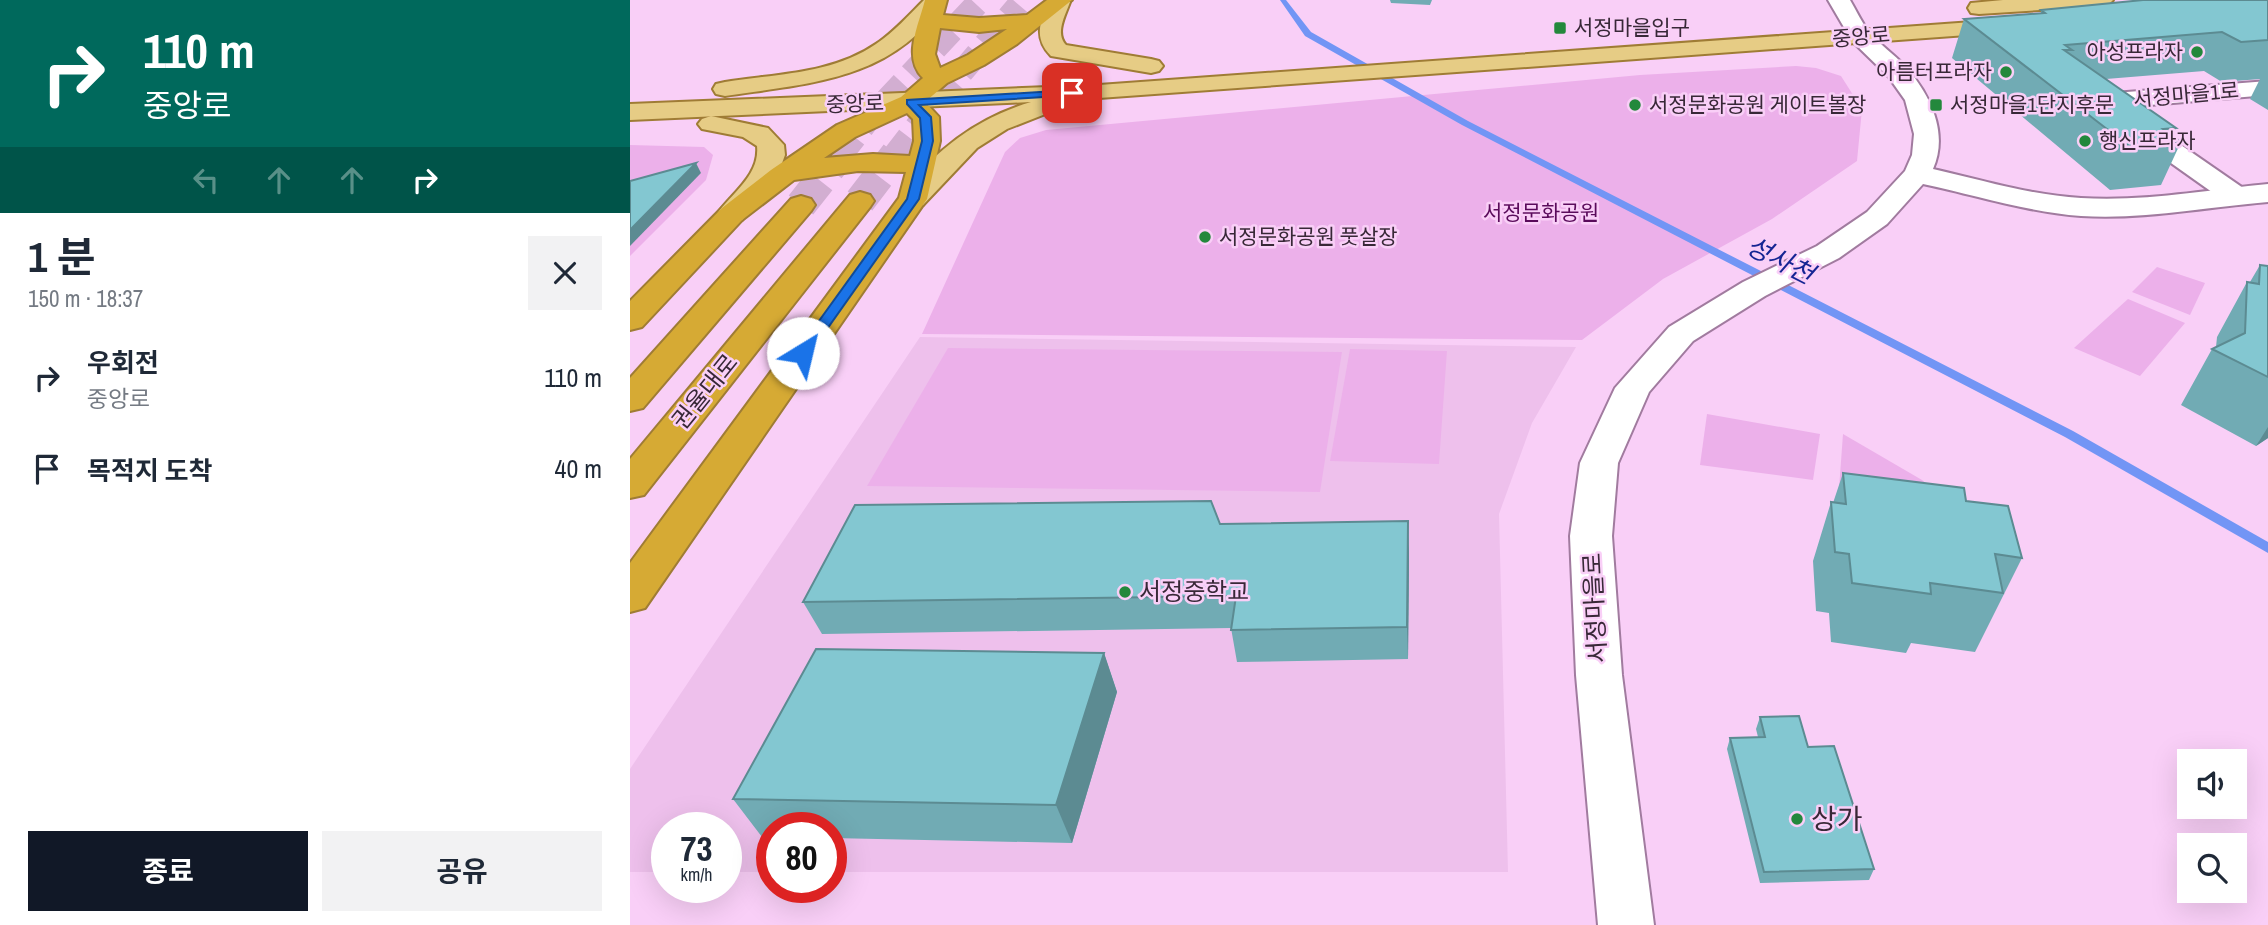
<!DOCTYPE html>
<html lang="ko">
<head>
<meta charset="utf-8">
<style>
  :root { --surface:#fff; --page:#f2f2f3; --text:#1f2937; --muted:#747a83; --accent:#111827 }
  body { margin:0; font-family:"Archivo Narrow","Noto Sans KR",sans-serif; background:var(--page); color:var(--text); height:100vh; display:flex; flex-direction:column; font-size:26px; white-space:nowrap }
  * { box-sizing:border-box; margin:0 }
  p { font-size:23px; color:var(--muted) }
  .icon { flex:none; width:38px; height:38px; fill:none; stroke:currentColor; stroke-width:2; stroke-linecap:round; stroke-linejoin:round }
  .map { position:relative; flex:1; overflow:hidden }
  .drawer { display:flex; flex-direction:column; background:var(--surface); width:630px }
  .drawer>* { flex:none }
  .banner { background:#00695c; color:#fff; overflow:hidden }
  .controls { position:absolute; left:1547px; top:749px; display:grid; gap:14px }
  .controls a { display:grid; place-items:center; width:70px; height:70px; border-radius:0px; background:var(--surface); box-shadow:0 7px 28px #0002; font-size:35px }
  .speed { position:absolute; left:21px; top:812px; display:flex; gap:14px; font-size:35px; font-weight:700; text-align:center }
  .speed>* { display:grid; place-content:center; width:91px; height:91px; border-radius:50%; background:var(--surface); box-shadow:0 7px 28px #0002; line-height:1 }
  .speed small { font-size:18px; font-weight:400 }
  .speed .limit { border:10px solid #d22; background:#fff; color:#111 }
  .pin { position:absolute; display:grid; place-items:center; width:60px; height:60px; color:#fff; margin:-30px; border-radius:14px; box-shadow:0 4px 10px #0006 }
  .me { position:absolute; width:77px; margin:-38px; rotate:36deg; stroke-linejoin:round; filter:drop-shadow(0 0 5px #0008) }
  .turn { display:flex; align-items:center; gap:24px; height:147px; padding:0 28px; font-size:32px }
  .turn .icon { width:91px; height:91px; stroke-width:2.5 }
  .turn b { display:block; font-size:49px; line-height:60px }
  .lanes { display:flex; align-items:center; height:66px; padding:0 28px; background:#0003; justify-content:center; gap:35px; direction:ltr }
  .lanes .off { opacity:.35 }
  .round { display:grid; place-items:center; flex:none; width:74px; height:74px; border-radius:0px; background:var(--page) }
  .summary { display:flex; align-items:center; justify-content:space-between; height:119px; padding:0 28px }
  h1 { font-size:42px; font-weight:700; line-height:52px }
  .action { display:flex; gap:14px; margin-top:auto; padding:14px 28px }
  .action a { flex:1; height:80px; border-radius:0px; background:var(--accent); color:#fff; font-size:28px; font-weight:700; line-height:80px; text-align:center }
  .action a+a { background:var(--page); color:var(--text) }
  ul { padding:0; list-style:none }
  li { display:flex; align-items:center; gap:21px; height:91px; padding:0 28px }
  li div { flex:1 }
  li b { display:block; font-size:26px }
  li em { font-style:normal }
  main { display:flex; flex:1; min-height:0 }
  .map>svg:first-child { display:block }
  .built { fill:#eec0ec }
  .green { fill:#ecb0ea }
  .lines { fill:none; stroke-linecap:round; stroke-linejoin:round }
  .stream { fill:#7295f5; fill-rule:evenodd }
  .highway-tunnel-far1 { stroke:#d2aed1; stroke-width:24; stroke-dasharray:24 12; stroke-linecap:butt }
  .highway-tunnel { stroke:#d2aed1; stroke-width:31; stroke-dasharray:31 15; stroke-linecap:butt }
  .street-casing { stroke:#a17b9f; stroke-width:4 }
  .secondary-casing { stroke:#a17b9f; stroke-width:4 }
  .primary-casing { stroke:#9f7c35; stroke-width:4 }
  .highway-casing { stroke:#9f7c35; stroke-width:4 }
  .street { fill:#fff; fill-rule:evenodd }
  .secondary { fill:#fff; fill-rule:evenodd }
  .primary { fill:#e6cc85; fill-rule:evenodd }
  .highway { fill:#d6aa34; fill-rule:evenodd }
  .wall { fill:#71abb4 }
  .shaded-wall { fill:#5c8b92 }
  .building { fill:#83c7d1; stroke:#5c8b92; stroke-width:2 }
  .route { fill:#1a73e8; stroke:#114b97; stroke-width:2 }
  .poi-dot { fill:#23883c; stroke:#f9cff7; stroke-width:2.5 }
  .labels { text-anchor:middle; stroke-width:5; stroke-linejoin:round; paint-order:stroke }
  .far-poi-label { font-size:21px; fill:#382837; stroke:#f9cff7; text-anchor:start }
  .far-street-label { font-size:21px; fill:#382837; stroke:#f9cff7 }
  .far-park-label { font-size:21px; fill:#5a0b5b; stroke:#f9cff7 }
  .street-label { font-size:24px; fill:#382837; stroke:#f9cff7 }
  .poi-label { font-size:24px; fill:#382837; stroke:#f9cff7; text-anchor:start }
  .water-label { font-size:26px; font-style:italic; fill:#152593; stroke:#f9cff7 }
  .near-poi-label { font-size:28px; fill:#382837; stroke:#f9cff7; text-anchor:start }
</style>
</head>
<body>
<main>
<section class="drawer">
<div class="banner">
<div class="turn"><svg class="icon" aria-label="right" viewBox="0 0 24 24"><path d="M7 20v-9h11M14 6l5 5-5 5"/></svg><div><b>110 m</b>중앙로</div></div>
<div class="lanes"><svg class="icon off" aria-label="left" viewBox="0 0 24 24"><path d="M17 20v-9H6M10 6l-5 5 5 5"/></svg><svg class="icon off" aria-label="ahead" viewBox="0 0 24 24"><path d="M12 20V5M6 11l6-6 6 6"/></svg><svg class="icon off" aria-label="ahead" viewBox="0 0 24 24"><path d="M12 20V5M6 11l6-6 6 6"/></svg><svg class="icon" aria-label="right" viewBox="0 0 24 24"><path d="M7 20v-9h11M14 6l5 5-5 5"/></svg></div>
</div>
<div class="summary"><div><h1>1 분</h1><p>150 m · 18:37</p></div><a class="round"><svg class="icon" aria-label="close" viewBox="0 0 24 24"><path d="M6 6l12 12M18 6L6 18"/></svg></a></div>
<ul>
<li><svg class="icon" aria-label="right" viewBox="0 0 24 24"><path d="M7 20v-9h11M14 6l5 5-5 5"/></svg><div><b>우회전</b><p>중앙로</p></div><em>110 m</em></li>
<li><svg class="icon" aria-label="arrive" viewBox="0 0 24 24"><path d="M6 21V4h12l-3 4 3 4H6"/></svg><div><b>목적지 도착</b></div><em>40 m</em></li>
</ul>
<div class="action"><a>종료</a><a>공유</a></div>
</section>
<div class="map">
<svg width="1638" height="925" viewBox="0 0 1638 925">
  <rect width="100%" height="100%" fill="#f9cff7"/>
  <polygon class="built" points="290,337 946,347 902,423 869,514 878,872 201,872 201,828 142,828 142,872 96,872 96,828 37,828 37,872 0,872 0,769"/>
  <g class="green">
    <polygon points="1166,66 1186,68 1211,76 1232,109 1227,161 1142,219 1033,279 952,340 292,334 375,152 390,138 416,130 1010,75"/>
    <polygon points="0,145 74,147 83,155 76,180 0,256"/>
    <polygon points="1527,267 1575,283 1560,315 1502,292"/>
    <polygon points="1498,299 1555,323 1510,376 1444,348"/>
    <polygon points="318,348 712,352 690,492 237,486"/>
    <polygon points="720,349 817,351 809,464 700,461"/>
    <polygon points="1077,414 1190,434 1183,480 1070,465"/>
    <polygon points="1213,434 1292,480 1356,534 1207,516"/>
  </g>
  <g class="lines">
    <polygon class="stream" points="650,0 656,0 681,32 838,121 1443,431 1638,542 1638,553 1435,437 832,125 675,36"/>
    <g class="highway-tunnel-far1">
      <polyline points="210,156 238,120 347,4"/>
      <polyline points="264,156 301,108 389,5"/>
    </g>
    <g class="highway-tunnel">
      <polyline points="230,201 266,154"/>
      <polyline points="171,205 211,154"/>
    </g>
    <defs>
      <polygon id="street" points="1638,81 1638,95 1496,107 1616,190 1620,196 1616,202 1606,205 1596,202 1462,107 1458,102 1462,97 1471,94"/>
      <path id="secondary" d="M1198,0H1220C1226,10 1232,23 1239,32C1250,45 1264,54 1275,66C1300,94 1319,133 1303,169C1352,180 1400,195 1451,198C1513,202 1576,190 1638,184V202C1576,207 1513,220 1451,216C1397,212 1345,195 1293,184L1257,224L1209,258L1135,296L1063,341L1019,392L988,463L982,536L992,675L1024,925H968L946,675L940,536L950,463L985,388L1039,327L1113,282L1187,246L1237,212L1275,171L1282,155L1284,134L1275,100L1258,76L1222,41Z"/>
      <g id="primary">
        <path d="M294,0H312L314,3C260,81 180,83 95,96L86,94L83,89L86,84L95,82C145,74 203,74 246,44C264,32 279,15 294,0Z"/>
        <path d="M420,0L440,2C435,16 425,33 436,45L521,59L529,61L533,66L529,71L521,73L421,56C403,38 410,20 420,0Z"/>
        <polygon points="1373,0 1483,0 1479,4 1472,6 1349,14 1341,13 1338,8 1341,3"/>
        <path d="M1384,19L1392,21L1395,26L1392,31L414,102L422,108L418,113L377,129L347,148L293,205L283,208L273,205L269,199C301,152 347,118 401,102L0,120V104L469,85Z"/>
        <path d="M81,116L138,128L154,145L155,155L147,177L112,220L102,223L92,220L87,214C102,193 130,175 127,146L113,137L72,129L68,124L72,119Z"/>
      </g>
      <g id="highway">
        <path d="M295,0H317L313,15L349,18L397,15L417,0H442L387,44L354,65L317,83L295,102L309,117L310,141L297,199L15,608L0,612V563L269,198L276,172L228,171L164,180L112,220L12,327L0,330V301L92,208L141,170L207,125L271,97L293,78C272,58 289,24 295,0ZM310,28L349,32L377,29L338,55L310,68L305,54ZM277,113L283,119L284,141L280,156L243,154L194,158L225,137Z"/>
        <polygon points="230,192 240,195 244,201 240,207 14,495 0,498 0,459 220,195"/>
        <polygon points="171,196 181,199 185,205 181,211 13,408 0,411 0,378 161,199"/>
      </g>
    </defs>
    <use href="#street" class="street-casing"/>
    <use href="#secondary" class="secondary-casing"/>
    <use href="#primary" class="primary-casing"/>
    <use href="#highway" class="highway-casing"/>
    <use href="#street" class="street"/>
    <use href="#secondary" class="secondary"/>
    <use href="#primary" class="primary"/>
    <use href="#highway" class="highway"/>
  </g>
  <g class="wall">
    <polygon points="760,0 802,0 800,5 761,3"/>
    <polygon points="1638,0 1638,110 1620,99 1630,79 1592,82 1574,71 1476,79 1546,128 1542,136 1551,142 1531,185 1480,190 1322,58 1334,19 1411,13 1411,10 1490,3 1491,2"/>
    <polygon points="1630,265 1638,266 1638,438 1626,446 1551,405 1582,349 1586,347 1587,337 1617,282 1620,282"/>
    <polygon points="1213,473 1336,501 1392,558 1345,652 1281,643 1276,653 1201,642 1199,613 1186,611 1183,561 1201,502 1203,503"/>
    <polygon points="590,524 779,553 778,659 607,662 601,628 192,634 173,602"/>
    <polygon points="474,653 487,692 442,843 201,838 201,828 142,828 142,837 132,837 103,799"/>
    <polygon points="1130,717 1178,747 1244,869 1239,880 1130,883 1097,749 1100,738 1128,737 1126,729"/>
  </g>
  <g class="shaded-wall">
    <polygon points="66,163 71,173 0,246 0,230"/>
    <polygon points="1638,427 1638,438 1626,446"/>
    <polygon points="778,521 779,553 778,659 777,627"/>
    <polygon points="474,653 487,692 442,843 426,805"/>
  </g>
  <g class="building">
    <polygon points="1513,0 1638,0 1638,40 1611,42 1592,32 1435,45 1442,50 1434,50 1546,128 1533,129 1551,142 1499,146 1334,19 1415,13 1411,10"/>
    <polygon points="66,163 0,230 0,181"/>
    <polygon points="1630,265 1638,266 1638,377 1582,349 1615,333 1617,282 1629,284"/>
    <polygon points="1213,473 1334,488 1336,501 1378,506 1392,558 1365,554 1373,593 1300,583 1301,594 1222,583 1219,554 1205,552 1201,502 1216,504"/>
    <polygon points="581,501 590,524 778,521 777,627 601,630 606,596 173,602 225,505"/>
    <polygon points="186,649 474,653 426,805 103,799"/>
    <polygon points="1169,716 1178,747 1204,746 1244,869 1134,872 1100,738 1135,737 1130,717"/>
  </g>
  <polygon class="route" points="442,90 448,93 446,95 289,105 301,117 303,141 289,199 178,356 168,356 168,350 277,199 292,141 290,118 277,104 277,100"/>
  <g class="poi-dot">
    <rect x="923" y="21" width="14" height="14" rx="3.5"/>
    <circle cx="1567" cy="52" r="7"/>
    <circle cx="1376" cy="72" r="7"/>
    <circle cx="1005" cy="105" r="7"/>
    <rect x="1299" y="98" width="14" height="14" rx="3.5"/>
    <circle cx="1455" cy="141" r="7"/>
    <circle cx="575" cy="237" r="7"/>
    <circle cx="495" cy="592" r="7"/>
    <circle cx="1167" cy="819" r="7"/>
  </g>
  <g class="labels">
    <g class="far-poi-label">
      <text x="944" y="35">서정마을입구</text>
      <text x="1553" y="59" text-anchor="end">아성프라자</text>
      <text x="1362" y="79" text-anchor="end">아름터프라자</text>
      <text x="1019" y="112">서정문화공원 게이트볼장</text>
      <text x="1320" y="112">서정마을1단지후문</text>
      <text x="1469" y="148">행신프라자</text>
      <text x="589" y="244">서정문화공원 풋살장</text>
    </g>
    <g class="far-street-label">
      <text transform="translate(1231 37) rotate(-5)" y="7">중앙로</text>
      <text transform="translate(1556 95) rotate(-5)" y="7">서정마을1로</text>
      <text transform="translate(225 104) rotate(-2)" y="7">중앙로</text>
    </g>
    <g class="far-park-label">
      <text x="911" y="220">서정문화공원</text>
    </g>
    <g class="street-label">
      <text transform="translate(75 392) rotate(-51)" y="8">권율대로</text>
      <text transform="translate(965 608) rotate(-93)" y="8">서정마을로</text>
    </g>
    <g class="poi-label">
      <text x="509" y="600">서정중학교</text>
    </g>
    <g class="water-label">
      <text transform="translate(1150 260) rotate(27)" y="9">성사천</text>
    </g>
    <g class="near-poi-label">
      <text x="1181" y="829">상가</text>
    </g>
  </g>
</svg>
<div class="controls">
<a><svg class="icon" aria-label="sound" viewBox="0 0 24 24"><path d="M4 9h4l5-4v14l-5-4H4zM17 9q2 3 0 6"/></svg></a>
<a><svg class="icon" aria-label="search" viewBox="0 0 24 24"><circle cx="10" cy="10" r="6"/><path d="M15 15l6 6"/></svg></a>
</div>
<div class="speed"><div>73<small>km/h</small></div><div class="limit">80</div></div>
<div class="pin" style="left:442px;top:93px;background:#d93025"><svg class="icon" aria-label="arrive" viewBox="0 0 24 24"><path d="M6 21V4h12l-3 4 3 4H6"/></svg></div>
<svg class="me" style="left:173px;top:353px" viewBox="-20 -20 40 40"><circle r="19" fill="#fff"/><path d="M0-13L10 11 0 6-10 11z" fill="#1a73e8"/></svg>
</div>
</main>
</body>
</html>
